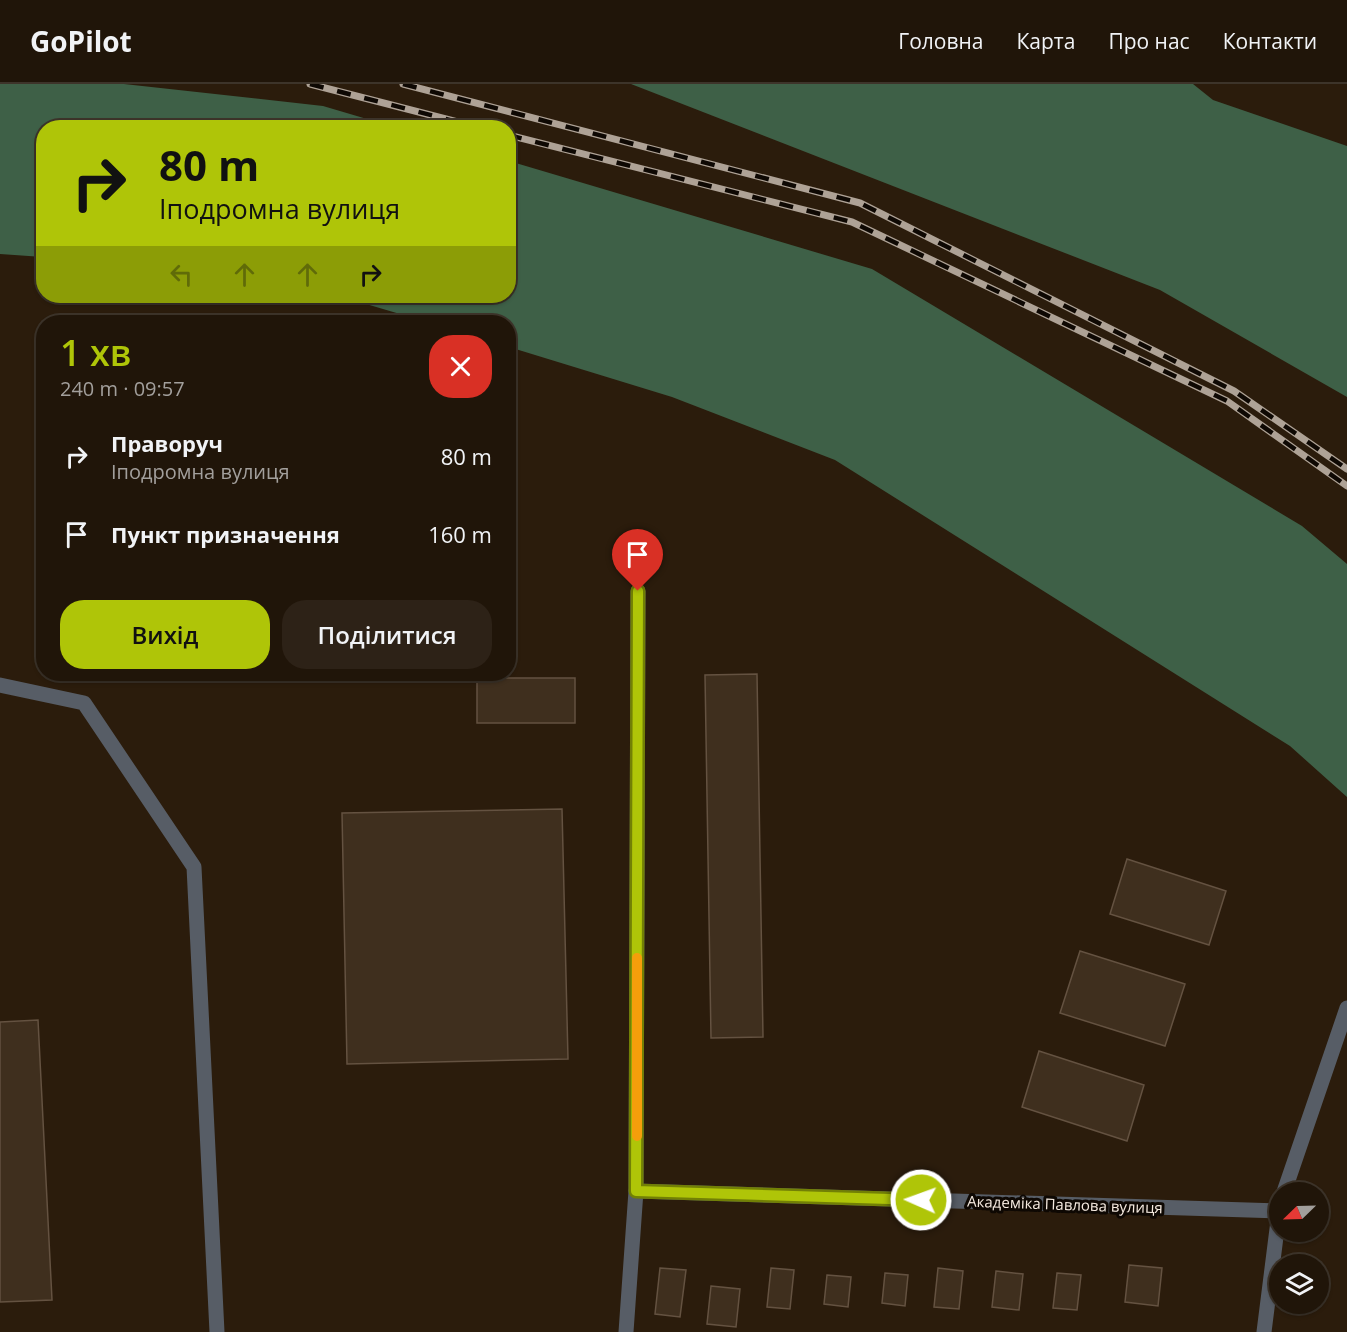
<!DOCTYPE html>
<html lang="uk">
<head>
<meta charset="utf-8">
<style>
  :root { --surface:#201509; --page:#2d2217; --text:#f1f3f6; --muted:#a29f9c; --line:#3d342a; --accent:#afc508 }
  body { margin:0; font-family:"Open Sans",sans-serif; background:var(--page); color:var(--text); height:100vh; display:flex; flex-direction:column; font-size:22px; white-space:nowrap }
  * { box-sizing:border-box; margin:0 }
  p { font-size:20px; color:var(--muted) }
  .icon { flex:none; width:33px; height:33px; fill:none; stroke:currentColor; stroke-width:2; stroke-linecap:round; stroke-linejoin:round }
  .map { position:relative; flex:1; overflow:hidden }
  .details { position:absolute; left:36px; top:231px; width:480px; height:366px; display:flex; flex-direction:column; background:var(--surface); border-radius:24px; box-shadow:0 2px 4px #0004,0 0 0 2px var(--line) }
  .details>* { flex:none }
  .hud { position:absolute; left:36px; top:36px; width:480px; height:183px; border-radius:24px; box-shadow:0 2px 4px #0004,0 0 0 2px var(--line); background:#afc508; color:#111; overflow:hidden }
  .needle { width:39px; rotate:247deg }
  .controls { position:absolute; left:1269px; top:1098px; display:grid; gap:12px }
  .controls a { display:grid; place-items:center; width:60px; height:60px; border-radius:50%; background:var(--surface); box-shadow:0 2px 4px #0004,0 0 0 2px var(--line); font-size:30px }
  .pin { position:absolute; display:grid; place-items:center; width:51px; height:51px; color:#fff; margin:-62px -26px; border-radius:50% 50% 50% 0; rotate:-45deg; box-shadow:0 0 6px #0007 }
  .pin .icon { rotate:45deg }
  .me { position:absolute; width:66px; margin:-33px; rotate:272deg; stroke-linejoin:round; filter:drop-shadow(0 0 4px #0008) }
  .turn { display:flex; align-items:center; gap:21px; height:126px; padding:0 24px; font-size:27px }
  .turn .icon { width:78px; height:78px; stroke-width:2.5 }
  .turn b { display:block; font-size:42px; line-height:51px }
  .lanes { display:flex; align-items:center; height:57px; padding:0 24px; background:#0003; justify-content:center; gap:30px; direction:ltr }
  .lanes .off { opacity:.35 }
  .round { display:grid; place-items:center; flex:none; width:63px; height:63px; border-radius:24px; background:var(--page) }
  .summary { display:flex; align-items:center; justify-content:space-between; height:102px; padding:0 24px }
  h1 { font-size:36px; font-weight:600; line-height:45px; color:var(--accent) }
  .action { display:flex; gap:12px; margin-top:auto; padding:12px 24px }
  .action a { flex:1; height:69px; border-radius:24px; background:var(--accent); color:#111; font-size:24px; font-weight:600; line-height:69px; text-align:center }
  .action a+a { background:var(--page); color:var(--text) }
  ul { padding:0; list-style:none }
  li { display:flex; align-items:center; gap:18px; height:78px; padding:0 24px }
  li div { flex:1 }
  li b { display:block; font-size:22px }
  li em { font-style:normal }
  header { display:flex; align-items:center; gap:36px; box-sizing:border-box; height:84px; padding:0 30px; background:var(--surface); border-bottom:2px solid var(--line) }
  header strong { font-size:28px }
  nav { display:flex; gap:33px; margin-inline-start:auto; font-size:21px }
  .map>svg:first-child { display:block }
  .forest { fill:#3e6047 }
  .building { fill:#3f2f1e; stroke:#645241; stroke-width:1.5 }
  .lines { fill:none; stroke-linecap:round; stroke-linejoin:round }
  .minor { stroke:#575d66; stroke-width:15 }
  .rail-casing { stroke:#aea296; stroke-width:7 }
  .rail { stroke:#0e0803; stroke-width:4.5; stroke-dasharray:14; stroke-linecap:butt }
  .route-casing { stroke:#728005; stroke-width:15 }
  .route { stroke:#afc508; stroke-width:10 }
  .slow { stroke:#f59e0b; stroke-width:10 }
  .labels { text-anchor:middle; stroke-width:6; stroke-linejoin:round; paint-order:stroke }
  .street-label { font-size:15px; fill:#f6ebe1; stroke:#0e0803 }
</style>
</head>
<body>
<header>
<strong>GoPilot</strong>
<nav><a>Головна</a><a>Карта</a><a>Про нас</a><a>Контакти</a></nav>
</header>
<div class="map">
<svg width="1347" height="1248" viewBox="0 0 1347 1248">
  <rect width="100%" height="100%" fill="#2b1c0c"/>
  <g class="forest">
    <polygon points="0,0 124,0 323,22 394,43 44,44 43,173 0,170"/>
    <polygon points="631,0 1193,0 1213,16 1347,62 1347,313 1160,206"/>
    <polygon points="509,77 872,185 1302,442 1347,480 1347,713 1290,662 835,376 672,313 509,263 508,238 427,238 339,212 508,212"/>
  </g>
  <g class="building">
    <polygon points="757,590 763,953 711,954 705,591"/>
    <rect x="477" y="594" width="98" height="45"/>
    <polygon points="562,725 568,975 347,980 342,729"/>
    <polygon points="1127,775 1226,807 1209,861 1110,830"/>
    <polygon points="1080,867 1185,900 1165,962 1060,929"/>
    <polygon points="38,936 52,1216 0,1218 0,938"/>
    <polygon points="1039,967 1144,1001 1127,1057 1022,1023"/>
    <polygon points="1129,1181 1162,1184 1158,1222 1125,1218"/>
    <polygon points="660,1184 686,1186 680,1233 655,1230"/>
    <polygon points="771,1184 794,1186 790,1225 767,1223"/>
    <polygon points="938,1184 963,1187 959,1225 934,1223"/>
    <polygon points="996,1187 1023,1190 1019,1226 992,1223"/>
    <polygon points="885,1189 908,1191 905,1222 882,1219"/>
    <polygon points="1057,1189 1081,1191 1077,1226 1053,1224"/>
    <polygon points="827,1191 851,1193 848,1223 824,1220"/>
    <polygon points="711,1202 740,1205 736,1243 707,1240"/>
  </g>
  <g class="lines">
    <g class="minor">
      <polyline points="0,601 84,619 194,783 217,1248"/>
      <polyline points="636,1107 1277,1127"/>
      <polyline points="1284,1108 1347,924"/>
      <polyline points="626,1248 636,1107 638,507"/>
      <polyline points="1264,1248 1280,1121"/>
    </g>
    <defs>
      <g id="rail">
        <polyline points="310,0 481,44"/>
        <polyline points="403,0 860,119 1234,307 1347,385"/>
        <polyline points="508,51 852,138 1227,317 1347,402"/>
      </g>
    </defs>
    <use href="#rail" class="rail-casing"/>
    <use href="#rail" class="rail"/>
  </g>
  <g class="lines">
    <defs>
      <polyline id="route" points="638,507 636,1107 921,1116"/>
    </defs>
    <use href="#route" class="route-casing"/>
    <use href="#route" class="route"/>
    <polyline class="slow" points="637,1052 637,874"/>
  </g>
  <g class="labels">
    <g class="street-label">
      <text transform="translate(1065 1121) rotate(2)" y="5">Академіка Павлова вулиця</text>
    </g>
  </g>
</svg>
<div class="controls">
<a><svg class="needle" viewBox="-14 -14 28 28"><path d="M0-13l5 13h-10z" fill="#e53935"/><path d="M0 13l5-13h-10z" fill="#a29f9c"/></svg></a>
<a><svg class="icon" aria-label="layers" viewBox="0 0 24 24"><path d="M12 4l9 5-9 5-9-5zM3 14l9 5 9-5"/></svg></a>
</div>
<div class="pin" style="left:638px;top:507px;background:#d93025"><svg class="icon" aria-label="arrive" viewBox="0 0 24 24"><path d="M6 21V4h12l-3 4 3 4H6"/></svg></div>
<svg class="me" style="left:921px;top:1116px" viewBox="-20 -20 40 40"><circle r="17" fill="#afc508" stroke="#fff" stroke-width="3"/><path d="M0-11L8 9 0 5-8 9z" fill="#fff"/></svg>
<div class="hud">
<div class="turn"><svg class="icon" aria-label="right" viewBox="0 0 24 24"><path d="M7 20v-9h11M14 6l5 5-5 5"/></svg><div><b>80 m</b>Іподромна вулиця</div></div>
<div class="lanes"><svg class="icon off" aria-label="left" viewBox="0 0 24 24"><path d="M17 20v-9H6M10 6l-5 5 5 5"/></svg><svg class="icon off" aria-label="ahead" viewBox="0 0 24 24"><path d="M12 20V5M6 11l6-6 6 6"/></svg><svg class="icon off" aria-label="ahead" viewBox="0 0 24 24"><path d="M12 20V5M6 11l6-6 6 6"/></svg><svg class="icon" aria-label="right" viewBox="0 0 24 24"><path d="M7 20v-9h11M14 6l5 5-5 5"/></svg></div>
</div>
<section class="details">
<div class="summary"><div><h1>1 хв</h1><p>240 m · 09:57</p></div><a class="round" style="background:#d93025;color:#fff"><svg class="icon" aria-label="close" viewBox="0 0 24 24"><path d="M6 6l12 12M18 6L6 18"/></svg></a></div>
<ul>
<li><svg class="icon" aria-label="right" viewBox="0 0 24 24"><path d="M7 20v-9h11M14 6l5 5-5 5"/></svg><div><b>Праворуч</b><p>Іподромна вулиця</p></div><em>80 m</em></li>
<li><svg class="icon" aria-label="arrive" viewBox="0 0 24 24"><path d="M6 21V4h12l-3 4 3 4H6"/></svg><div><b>Пункт призначення</b></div><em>160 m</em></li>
</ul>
<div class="action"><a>Вихід</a><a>Поділитися</a></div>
</section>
</div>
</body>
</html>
